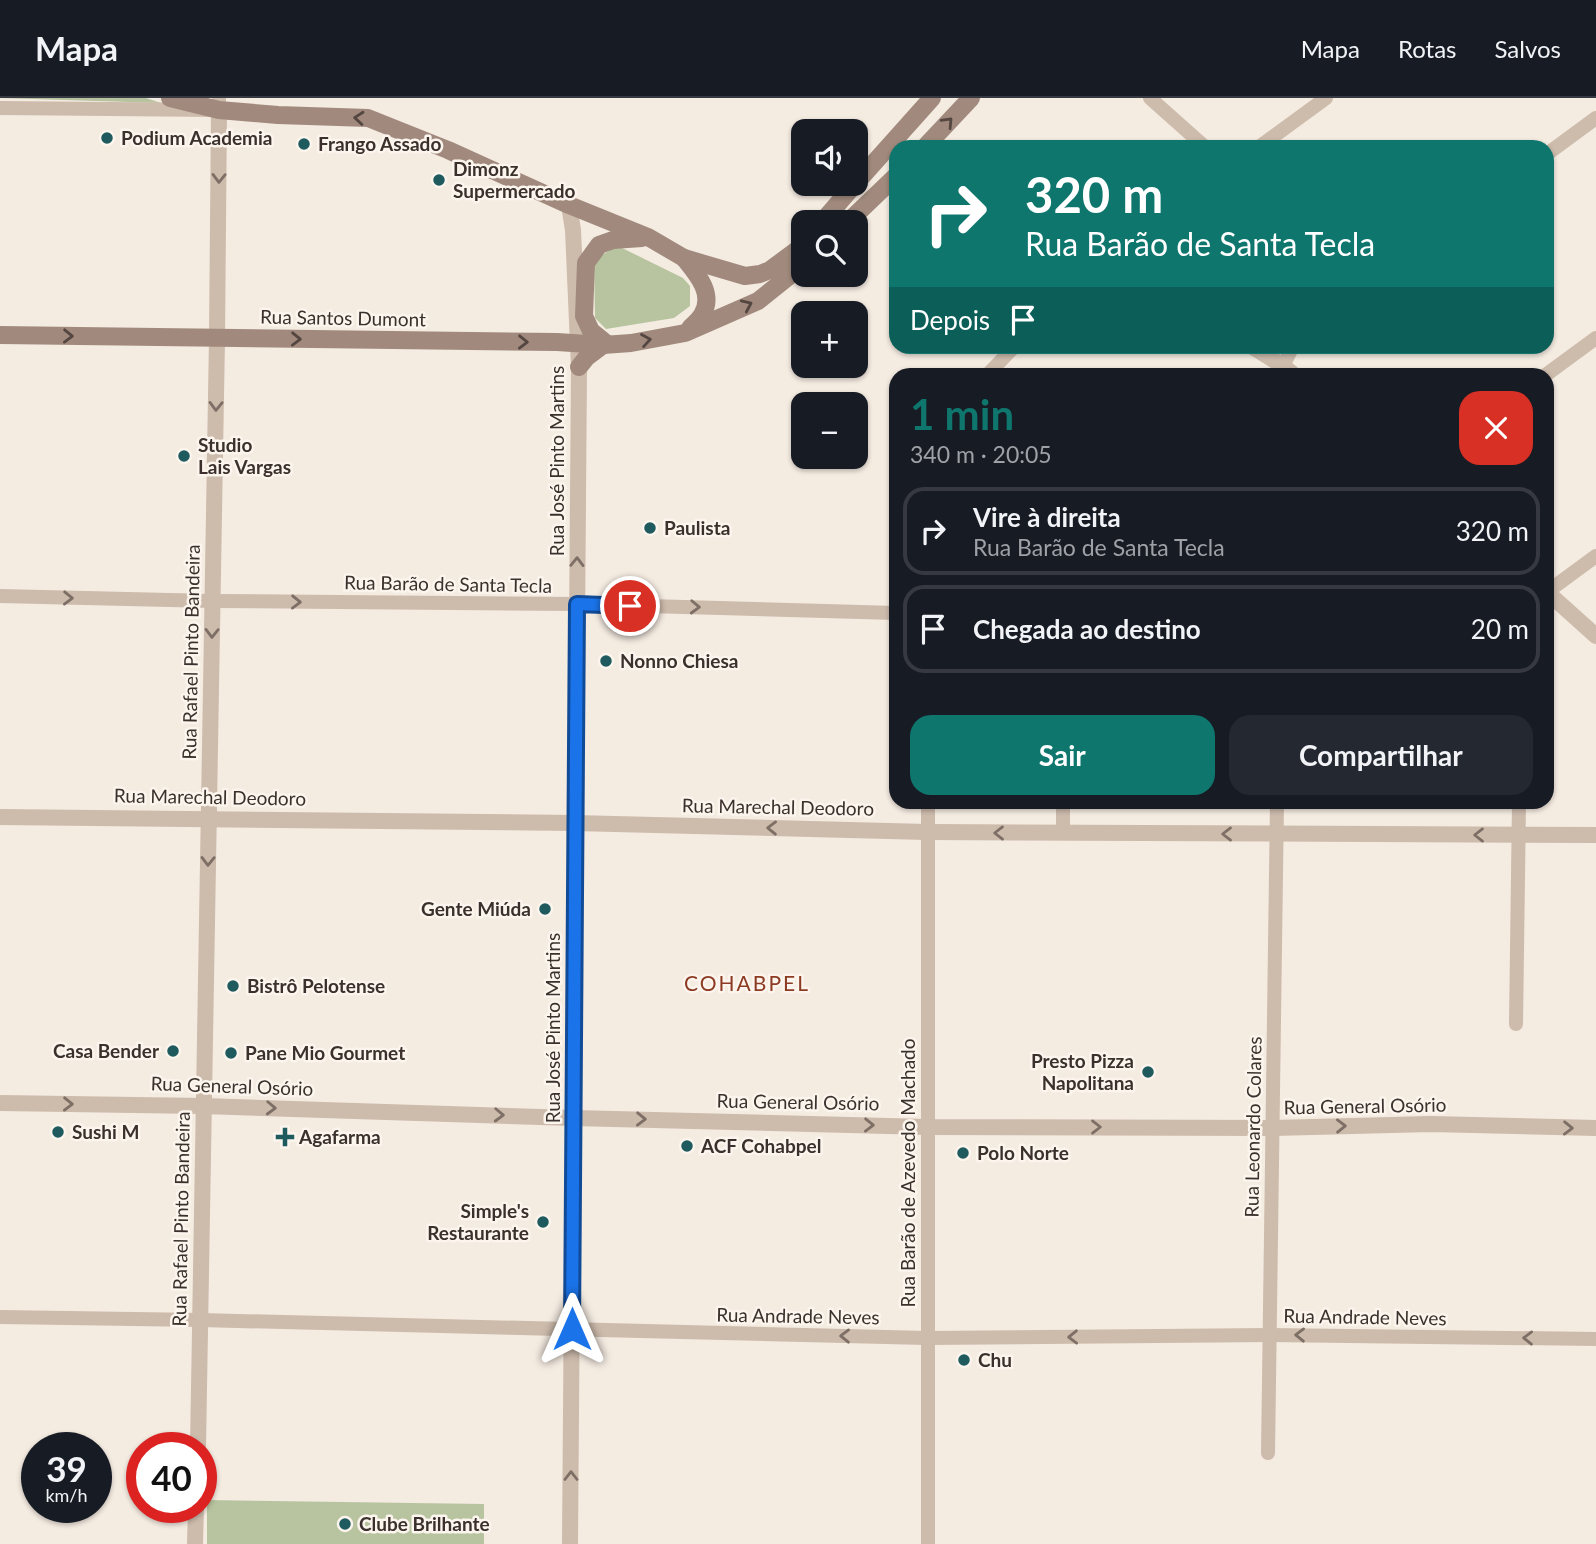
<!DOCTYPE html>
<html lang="pt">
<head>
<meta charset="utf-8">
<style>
  :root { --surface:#171b24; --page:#242831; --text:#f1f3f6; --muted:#9ea1a6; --line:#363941; --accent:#0f766e }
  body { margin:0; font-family:Lato,sans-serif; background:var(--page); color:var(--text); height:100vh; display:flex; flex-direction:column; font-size:26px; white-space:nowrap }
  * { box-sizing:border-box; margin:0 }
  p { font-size:23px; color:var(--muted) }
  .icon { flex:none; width:38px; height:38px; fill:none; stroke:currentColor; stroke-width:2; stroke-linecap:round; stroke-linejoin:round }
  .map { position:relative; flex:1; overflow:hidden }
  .sheet { position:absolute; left:889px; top:270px; width:665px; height:441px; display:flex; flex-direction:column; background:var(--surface); border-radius:21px; box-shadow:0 2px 5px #0004 }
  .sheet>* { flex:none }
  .guide { position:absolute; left:889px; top:42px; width:665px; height:214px; border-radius:21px; box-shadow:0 2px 5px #0004; background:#0f766e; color:#fff; overflow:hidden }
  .fabs { position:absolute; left:791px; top:21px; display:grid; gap:14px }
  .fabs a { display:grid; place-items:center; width:77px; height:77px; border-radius:14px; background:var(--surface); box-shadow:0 2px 5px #0004; font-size:35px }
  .speed { position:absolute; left:21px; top:1334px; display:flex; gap:14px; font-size:35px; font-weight:700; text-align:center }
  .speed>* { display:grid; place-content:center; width:91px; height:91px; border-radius:50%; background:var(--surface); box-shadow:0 2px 5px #0004; line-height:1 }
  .speed small { font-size:18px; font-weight:400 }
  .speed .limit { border:10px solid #d22; background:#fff; color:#111 }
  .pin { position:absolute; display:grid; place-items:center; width:60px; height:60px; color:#fff; margin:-30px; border:4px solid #fff; border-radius:50%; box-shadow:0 2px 7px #0007 }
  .me { position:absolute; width:77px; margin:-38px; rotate:0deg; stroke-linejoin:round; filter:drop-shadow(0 0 5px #0008) }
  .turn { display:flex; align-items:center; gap:24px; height:147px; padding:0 21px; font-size:32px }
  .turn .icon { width:91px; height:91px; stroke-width:2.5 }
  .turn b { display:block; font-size:49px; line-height:60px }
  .then { display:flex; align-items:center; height:66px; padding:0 21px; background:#0003; gap:14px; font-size:26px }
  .round { display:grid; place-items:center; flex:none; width:74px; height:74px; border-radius:21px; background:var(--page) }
  .summary { display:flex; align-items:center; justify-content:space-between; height:119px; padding:0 21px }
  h1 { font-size:42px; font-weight:700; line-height:52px; color:var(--accent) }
  .cta { display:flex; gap:14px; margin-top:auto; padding:14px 21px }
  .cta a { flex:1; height:80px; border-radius:21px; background:var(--accent); color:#fff; font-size:28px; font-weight:700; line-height:80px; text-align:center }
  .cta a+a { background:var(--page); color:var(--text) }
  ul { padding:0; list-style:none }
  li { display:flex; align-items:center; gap:21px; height:88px; margin:0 14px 10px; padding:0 7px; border:4px solid var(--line); border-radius:21px }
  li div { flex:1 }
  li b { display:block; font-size:26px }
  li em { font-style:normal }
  header { display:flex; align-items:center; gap:42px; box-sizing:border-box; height:98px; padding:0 35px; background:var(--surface); border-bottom:2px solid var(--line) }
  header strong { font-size:33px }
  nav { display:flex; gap:38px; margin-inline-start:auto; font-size:24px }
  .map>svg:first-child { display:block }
  .green { fill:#b8c4a0 }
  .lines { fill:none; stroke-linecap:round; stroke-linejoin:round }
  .minor { stroke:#cdbbac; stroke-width:14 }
  .tertiary { stroke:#cdbbac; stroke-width:16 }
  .secondary { stroke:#a18a7d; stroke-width:18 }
  .oneway { stroke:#544640 }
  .oneway2 { stroke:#7d6f65 }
  .route-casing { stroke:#114b97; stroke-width:18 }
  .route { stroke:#1a73e8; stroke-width:12 }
  .poi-dot { fill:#1f5a5e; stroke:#fbf5ee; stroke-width:2.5 }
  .labels { text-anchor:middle; stroke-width:5; stroke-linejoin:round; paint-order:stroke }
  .poi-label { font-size:19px; font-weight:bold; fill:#3b302b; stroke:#fbf5ee; text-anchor:start }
  .street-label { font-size:19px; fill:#3b302b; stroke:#fbf5ee }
  .neighbourhood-label { font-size:21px; letter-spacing:2px; fill:#8c3b22; stroke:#fbf5ee }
</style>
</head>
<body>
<header>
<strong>Mapa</strong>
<nav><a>Mapa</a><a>Rotas</a><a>Salvos</a></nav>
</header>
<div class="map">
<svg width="1596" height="1446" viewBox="0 0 1596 1446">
  <rect width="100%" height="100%" fill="#f4ebe1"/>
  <g class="green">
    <polygon points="0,0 146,0 161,5"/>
    <polygon points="618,148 683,180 690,188 690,208 674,220 606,231 595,220 594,161"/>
    <polygon points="207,1402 484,1406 484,1446 207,1446"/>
  </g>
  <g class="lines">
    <g class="minor">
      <polyline points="1150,0 1205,49"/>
      <polyline points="0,10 219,12 219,0"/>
      <polyline points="1259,49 1326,0"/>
      <polyline points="1547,56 1596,20"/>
      <polyline points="988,276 1015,248"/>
      <polyline points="1283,276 1283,268 1293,248"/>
      <polyline points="1547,276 1596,240"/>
      <polyline points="1547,494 1596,458"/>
      <polyline points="0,498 212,503 577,506 896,515"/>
      <polyline points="928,704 928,1446"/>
      <polyline points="1063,735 1063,704"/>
      <polyline points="1516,926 1519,704"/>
      <polyline points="0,1219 200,1222 927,1240 1270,1237 1596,1241"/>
      <polyline points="1268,1355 1277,704"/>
    </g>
    <g class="tertiary">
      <polyline points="569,107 573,132 579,269 570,1446"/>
      <polyline points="1251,248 1283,268 1293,276"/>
      <polyline points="1547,494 1596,538"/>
      <polyline points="0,719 575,725 927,734 1596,737"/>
      <polyline points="0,1005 203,1008 573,1020 927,1029 1273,1030 1431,1026 1596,1030"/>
      <polyline points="198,1349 217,240 219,12"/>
      <polyline points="195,1446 196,1409"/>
    </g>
    <g class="secondary">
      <polyline points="170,0 219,12 278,17 368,20 448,52 569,107 648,139 684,160 745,178 760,176 770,172 797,152 803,145"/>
      <polyline points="925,49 971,0"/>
      <polyline points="856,85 932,0"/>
      <polyline points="822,124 855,86"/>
      <polyline points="848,124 896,78"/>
      <path d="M684,160C697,176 715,196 702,217C699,222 694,226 690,230"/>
      <polyline points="0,237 557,244 603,247 631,245 685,235 758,203 803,167"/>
      <polyline points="607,246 591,233 584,218 586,165 599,147 613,142 642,140"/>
      <polyline points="579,269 587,259 603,247"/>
    </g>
  </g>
  <defs><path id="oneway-chevron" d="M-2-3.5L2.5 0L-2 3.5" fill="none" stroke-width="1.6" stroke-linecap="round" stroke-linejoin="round" transform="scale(1.75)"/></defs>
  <g class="oneway">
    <use href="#oneway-chevron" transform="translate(359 20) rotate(-175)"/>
    <use href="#oneway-chevron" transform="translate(948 24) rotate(-47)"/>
    <use href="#oneway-chevron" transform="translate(747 207) rotate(-24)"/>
    <use href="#oneway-chevron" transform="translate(68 238) rotate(1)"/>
    <use href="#oneway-chevron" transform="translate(296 241) rotate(1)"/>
    <use href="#oneway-chevron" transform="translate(646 242) rotate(-10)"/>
    <use href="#oneway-chevron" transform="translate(523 244) rotate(1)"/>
  </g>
  <g class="oneway2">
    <use href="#oneway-chevron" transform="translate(219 80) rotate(91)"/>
    <use href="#oneway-chevron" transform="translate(216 308) rotate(91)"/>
    <use href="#oneway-chevron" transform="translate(577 464) rotate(-89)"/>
    <use href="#oneway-chevron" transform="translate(68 500) rotate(1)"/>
    <use href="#oneway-chevron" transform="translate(296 504) rotate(1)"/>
    <use href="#oneway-chevron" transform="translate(695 509) rotate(2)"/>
    <use href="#oneway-chevron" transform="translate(212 535) rotate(91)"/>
    <use href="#oneway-chevron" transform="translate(772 730) rotate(-179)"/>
    <use href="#oneway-chevron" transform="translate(999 735) rotate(-180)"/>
    <use href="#oneway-chevron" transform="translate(1227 736) rotate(-180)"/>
    <use href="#oneway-chevron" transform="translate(1479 737) rotate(-180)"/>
    <use href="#oneway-chevron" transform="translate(208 763) rotate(91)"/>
    <use href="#oneway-chevron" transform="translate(68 1006) rotate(1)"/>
    <use href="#oneway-chevron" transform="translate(271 1010) rotate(2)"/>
    <use href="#oneway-chevron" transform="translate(499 1017) rotate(2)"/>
    <use href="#oneway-chevron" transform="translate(641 1021) rotate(1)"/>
    <use href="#oneway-chevron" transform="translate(869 1027) rotate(1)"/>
    <use href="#oneway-chevron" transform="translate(1341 1028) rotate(-1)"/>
    <use href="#oneway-chevron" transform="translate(1096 1029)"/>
    <use href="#oneway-chevron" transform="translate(1568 1030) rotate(1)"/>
    <use href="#oneway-chevron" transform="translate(1300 1237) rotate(-179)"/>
    <use href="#oneway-chevron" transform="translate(845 1238) rotate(-179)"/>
    <use href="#oneway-chevron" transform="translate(1073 1239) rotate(179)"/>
    <use href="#oneway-chevron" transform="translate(1528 1240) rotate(-179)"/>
    <use href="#oneway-chevron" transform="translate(571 1378) rotate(-90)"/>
  </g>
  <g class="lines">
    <defs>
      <polyline id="route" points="572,1231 577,506 630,508"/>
    </defs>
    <use href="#route" class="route-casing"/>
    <use href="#route" class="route"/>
  </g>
  <g class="poi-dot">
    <circle cx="107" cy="40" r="7"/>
    <circle cx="304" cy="46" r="7"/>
    <circle cx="439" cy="82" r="7"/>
    <circle cx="184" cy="358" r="7"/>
    <circle cx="650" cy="430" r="7"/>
    <circle cx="606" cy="563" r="7"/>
    <circle cx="545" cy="811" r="7"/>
    <circle cx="233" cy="888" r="7"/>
    <circle cx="173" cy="953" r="7"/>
    <circle cx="231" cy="955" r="7"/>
    <circle cx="1148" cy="974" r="7"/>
    <circle cx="58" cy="1034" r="7"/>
    <path d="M281.5 1028.5h7v7h7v7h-7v7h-7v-7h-7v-7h7z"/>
    <circle cx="687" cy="1048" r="7"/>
    <circle cx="963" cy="1055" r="7"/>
    <circle cx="543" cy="1124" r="7"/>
    <circle cx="964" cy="1262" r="7"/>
    <circle cx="345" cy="1426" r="7"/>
  </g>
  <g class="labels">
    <g class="poi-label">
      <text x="121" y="47">Podium Academia</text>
      <text x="318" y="53">Frango Assado</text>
      <text x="453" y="78">Dimonz<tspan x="453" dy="22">Supermercado</tspan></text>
      <text x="198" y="354">Studio<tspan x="198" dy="22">Lais Vargas</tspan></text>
      <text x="664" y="437">Paulista</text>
      <text x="620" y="570">Nonno Chiesa</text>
      <text x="531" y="818" text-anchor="end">Gente Miúda</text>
      <text x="247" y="895">Bistrô Pelotense</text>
      <text x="159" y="960" text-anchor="end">Casa Bender</text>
      <text x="245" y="962">Pane Mio Gourmet</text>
      <text x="1134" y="970" text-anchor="end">Presto Pizza<tspan x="1134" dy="22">Napolitana</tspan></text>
      <text x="72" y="1041">Sushi M</text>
      <text x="299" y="1046">Agafarma</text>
      <text x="701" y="1055">ACF Cohabpel</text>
      <text x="977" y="1062">Polo Norte</text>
      <text x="529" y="1120" text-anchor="end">Simple's<tspan x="529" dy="22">Restaurante</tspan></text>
      <text x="978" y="1269">Chu</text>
      <text x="359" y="1433">Clube Brilhante</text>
    </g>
    <g class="street-label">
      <text transform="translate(343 220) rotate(1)" y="7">Rua Santos Dumont</text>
      <text transform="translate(557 363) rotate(-90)" y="7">Rua José Pinto Martins</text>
      <text transform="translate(448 486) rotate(1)" y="7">Rua Barão de Santa Tecla</text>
      <text transform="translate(191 554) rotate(-89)" y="7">Rua Rafael Pinto Bandeira</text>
      <text transform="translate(210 699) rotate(1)" y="7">Rua Marechal Deodoro</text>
      <text transform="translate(778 709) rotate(1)" y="7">Rua Marechal Deodoro</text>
      <text transform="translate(553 930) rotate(-90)" y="7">Rua José Pinto Martins</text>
      <text transform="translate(232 988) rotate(2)" y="7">Rua General Osório</text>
      <text transform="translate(798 1004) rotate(1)" y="7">Rua General Osório</text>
      <text transform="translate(1365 1008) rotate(-1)" y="7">Rua General Osório</text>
      <text transform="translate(1253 1029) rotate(-89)" y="7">Rua Leonardo Colares</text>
      <text transform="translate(908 1075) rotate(-90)" y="7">Rua Barão de Azevedo Machado</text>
      <text transform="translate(181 1121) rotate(-89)" y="7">Rua Rafael Pinto Bandeira</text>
      <text transform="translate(798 1218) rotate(1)" y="7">Rua Andrade Neves</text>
      <text transform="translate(1365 1219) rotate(1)" y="7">Rua Andrade Neves</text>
    </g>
    <g class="neighbourhood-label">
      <text x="747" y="893">COHABPEL</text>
    </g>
  </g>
</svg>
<div class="fabs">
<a><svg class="icon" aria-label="sound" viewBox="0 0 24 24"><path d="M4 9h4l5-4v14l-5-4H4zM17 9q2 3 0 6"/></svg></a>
<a><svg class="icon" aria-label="search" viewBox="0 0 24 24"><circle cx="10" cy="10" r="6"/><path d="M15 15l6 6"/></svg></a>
<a>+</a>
<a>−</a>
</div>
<div class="speed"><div>39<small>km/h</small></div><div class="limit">40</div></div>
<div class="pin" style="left:630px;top:508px;background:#d93025"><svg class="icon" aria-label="arrive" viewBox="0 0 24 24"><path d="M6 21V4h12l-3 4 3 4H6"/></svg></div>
<svg class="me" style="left:572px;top:1231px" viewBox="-20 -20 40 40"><path d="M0-17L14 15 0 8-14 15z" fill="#1a73e8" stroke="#fff" stroke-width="4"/></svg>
<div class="guide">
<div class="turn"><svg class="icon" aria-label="right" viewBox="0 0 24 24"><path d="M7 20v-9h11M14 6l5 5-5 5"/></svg><div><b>320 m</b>Rua Barão de Santa Tecla</div></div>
<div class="then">Depois<svg class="icon" aria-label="arrive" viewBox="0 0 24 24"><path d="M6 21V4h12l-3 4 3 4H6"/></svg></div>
</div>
<section class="sheet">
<div class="summary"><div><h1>1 min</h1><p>340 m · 20:05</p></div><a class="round" style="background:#d93025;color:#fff"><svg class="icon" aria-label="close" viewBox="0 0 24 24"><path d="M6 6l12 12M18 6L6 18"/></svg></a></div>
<ul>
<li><svg class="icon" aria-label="right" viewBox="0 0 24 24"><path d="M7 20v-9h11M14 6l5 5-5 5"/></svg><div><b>Vire à direita</b><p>Rua Barão de Santa Tecla</p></div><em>320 m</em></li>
<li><svg class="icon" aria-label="arrive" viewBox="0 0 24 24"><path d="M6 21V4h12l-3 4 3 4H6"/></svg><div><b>Chegada ao destino</b></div><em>20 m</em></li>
</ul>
<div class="cta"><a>Sair</a><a>Compartilhar</a></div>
</section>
</div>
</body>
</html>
